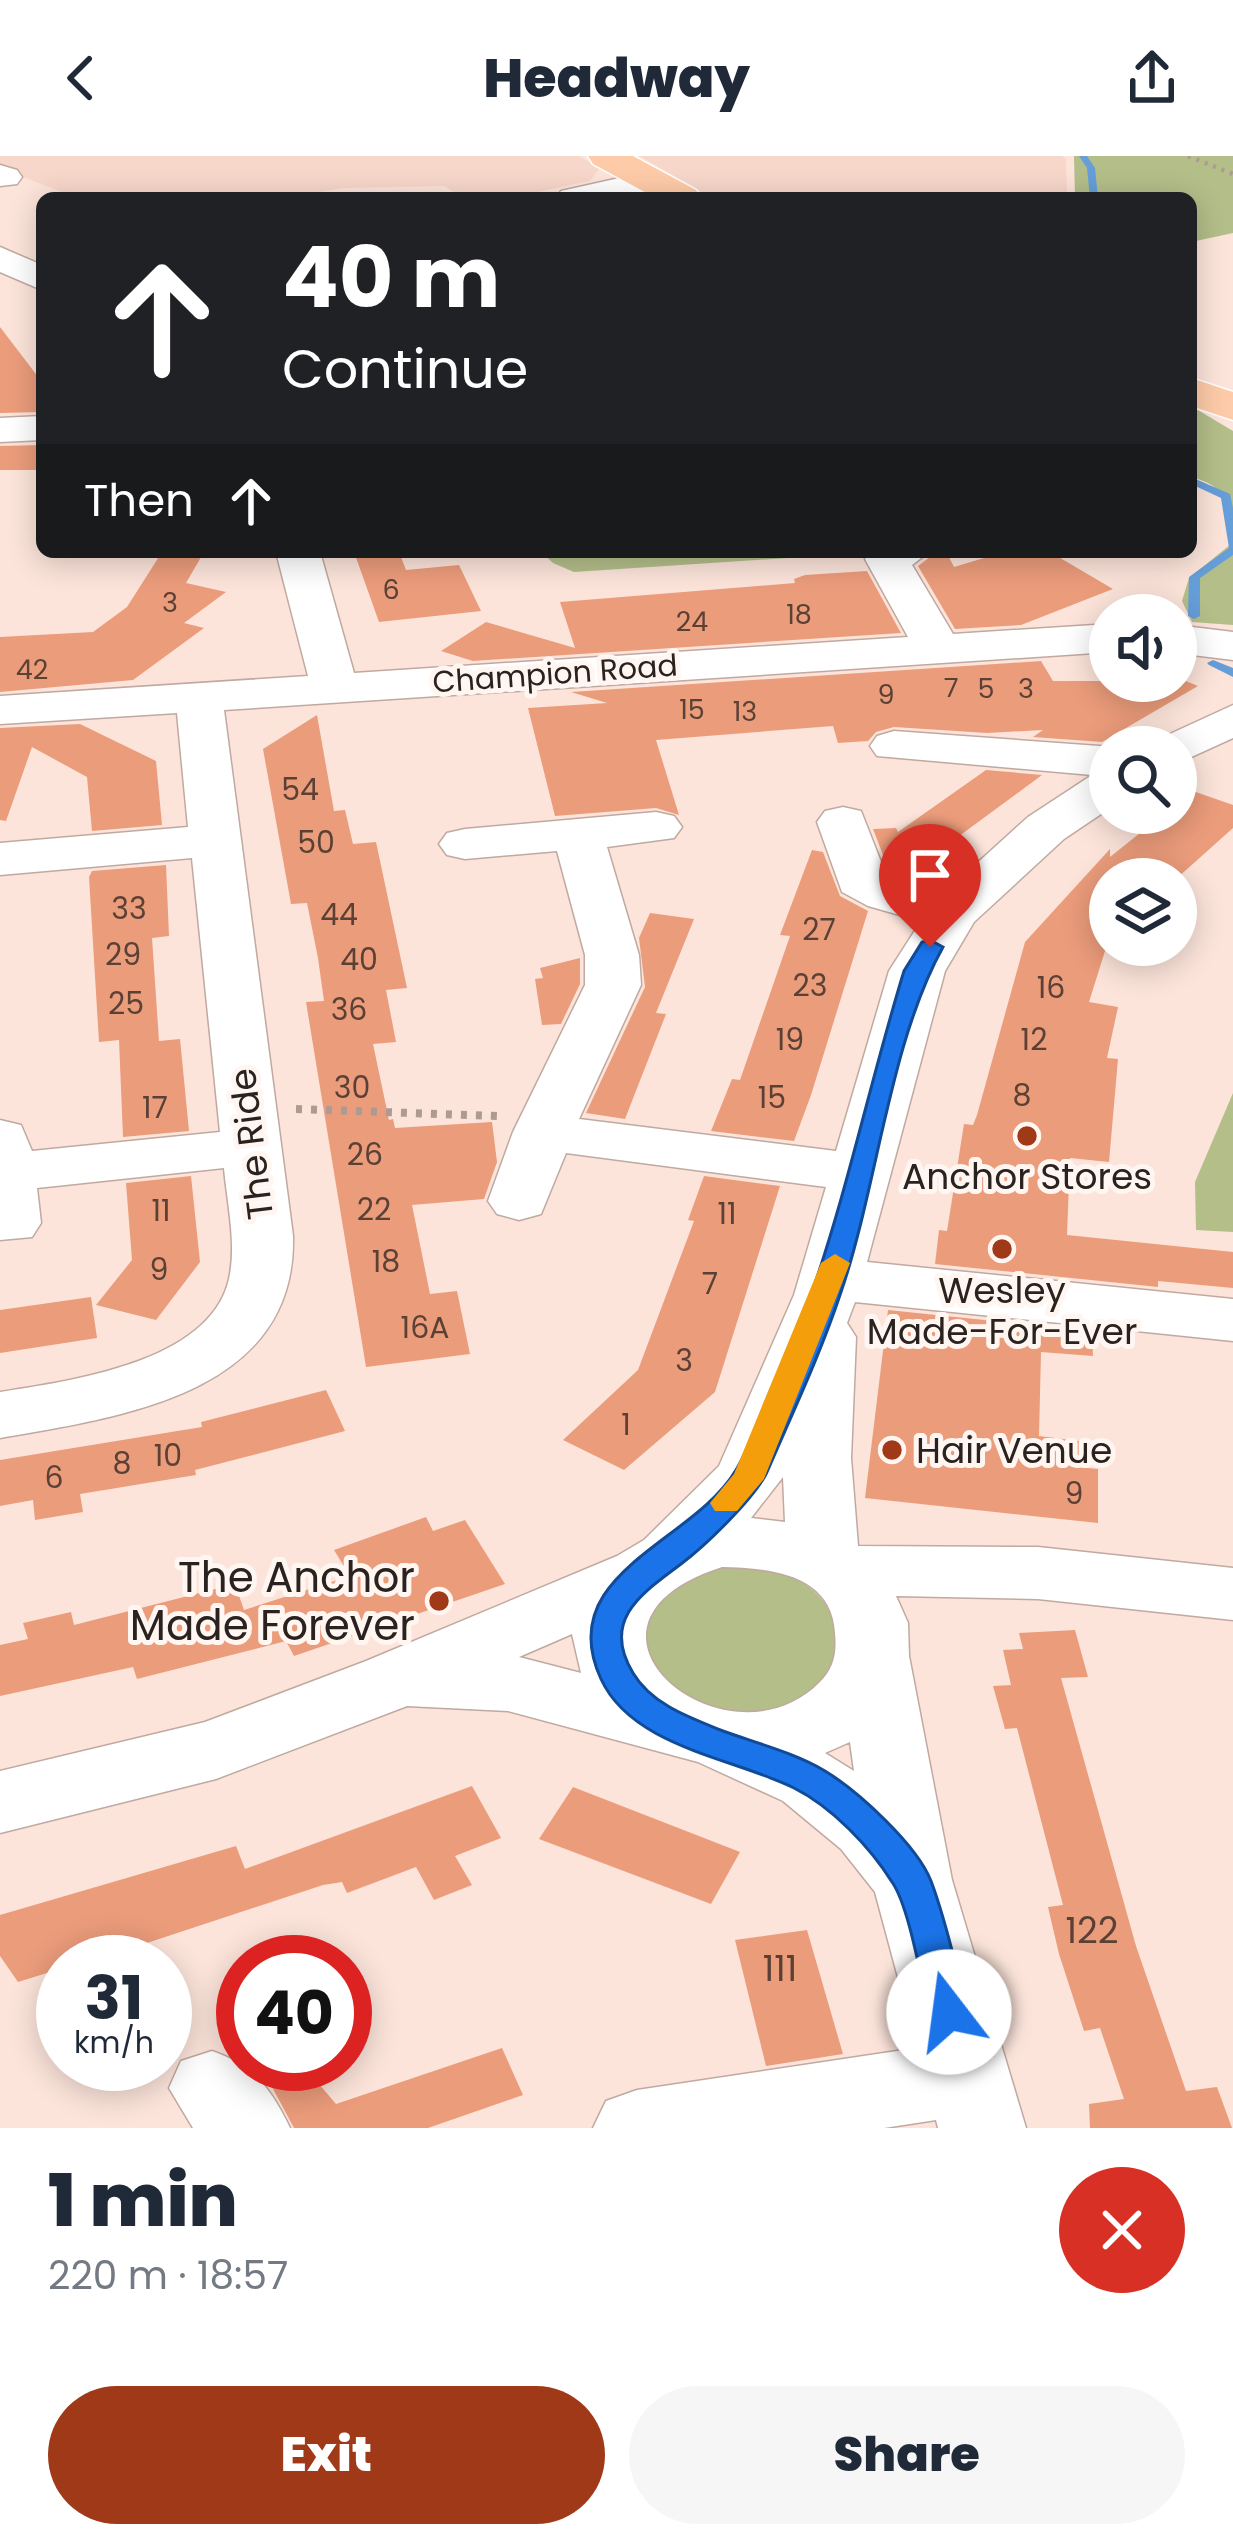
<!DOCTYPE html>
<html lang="en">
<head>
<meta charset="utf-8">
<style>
  :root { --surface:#fff; --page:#f6f6f7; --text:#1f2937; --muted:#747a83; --accent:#a03917 }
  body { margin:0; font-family:Poppins,sans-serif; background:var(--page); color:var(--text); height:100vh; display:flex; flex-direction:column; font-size:45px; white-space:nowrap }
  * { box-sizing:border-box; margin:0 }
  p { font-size:39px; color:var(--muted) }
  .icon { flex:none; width:66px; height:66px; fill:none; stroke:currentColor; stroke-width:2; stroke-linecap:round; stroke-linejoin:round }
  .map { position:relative; height:1972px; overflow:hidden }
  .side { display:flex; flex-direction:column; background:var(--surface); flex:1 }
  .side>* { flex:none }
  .banner { position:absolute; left:36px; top:36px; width:1161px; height:366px; border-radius:18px; box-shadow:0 6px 30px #0003; background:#202124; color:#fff; overflow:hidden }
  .controls { position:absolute; left:1089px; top:438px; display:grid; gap:24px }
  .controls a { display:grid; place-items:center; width:108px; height:108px; border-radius:50%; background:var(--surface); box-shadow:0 6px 30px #0003; font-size:60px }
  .speed { position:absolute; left:36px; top:1779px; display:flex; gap:24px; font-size:60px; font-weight:700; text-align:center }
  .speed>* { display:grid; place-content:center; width:156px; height:156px; border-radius:50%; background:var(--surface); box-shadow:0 6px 30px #0003; line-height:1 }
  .speed small { font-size:30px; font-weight:400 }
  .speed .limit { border:18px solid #d22; background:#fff; color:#111 }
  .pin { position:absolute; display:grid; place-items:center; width:102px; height:102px; color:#fff; margin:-123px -51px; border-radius:50% 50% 50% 0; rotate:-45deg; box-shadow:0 0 12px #0007 }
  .pin .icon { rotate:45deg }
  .me { position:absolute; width:132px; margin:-66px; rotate:345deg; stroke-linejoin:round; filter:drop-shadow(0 0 9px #0008) }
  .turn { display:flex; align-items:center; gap:42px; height:252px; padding:0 48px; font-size:54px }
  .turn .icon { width:156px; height:156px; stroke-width:2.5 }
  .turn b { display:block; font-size:84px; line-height:102px }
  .then { display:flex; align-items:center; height:114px; padding:0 48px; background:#0003; gap:24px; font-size:45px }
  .round { display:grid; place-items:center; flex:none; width:126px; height:126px; border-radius:63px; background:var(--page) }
  .overview { display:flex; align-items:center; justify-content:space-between; height:204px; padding:0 48px }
  h1 { font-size:72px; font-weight:800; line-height:90px }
  .cta { display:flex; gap:24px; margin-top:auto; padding:24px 48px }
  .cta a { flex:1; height:138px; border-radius:72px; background:var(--accent); color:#fff; font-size:48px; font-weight:800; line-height:138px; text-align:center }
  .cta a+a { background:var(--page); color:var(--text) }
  header { display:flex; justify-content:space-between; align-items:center; height:156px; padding:0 48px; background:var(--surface); font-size:54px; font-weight:800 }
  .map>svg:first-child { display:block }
  .built { fill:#f7d7ca }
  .green { fill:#b3be89 }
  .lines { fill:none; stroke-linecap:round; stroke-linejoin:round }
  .stream { fill:#669ed9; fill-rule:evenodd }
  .building { fill:#eb9c7b }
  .minor-casing { stroke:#c0a9a0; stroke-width:3 }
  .major-casing { stroke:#fff; stroke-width:3 }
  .path-far1 { stroke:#ad9b93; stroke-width:4.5; stroke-dasharray:3 6; stroke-linecap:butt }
  .path { stroke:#ad9b93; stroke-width:8; stroke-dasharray:6 9; stroke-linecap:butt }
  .minor { fill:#fff; fill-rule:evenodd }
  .major { fill:#fecba8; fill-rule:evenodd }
  .route { fill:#1a73e8; stroke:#114b97; stroke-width:3 }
  .slow { fill:#f59e0b }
  .poi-dot { fill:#a03917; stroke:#fff5f1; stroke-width:4.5 }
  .labels { text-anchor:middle; stroke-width:10; stroke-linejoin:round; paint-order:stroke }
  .far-number-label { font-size:27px; fill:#5a4035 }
  .far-street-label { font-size:30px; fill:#2a221e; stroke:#fff5f1 }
  .number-label { font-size:30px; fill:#5a4035 }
  .street-label { font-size:36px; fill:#2a221e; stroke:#fff5f1 }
  .poi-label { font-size:36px; fill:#2a221e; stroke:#fff5f1 }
  .near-number-label { font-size:36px; fill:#5a4035 }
  .near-poi-label { font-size:42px; fill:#2a221e; stroke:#fff5f1; text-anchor:end }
</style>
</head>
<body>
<header><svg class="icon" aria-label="back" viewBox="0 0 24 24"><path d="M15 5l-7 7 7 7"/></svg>Headway<svg class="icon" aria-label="share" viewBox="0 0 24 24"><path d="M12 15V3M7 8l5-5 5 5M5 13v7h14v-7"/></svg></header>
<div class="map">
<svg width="1233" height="1972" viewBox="0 0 1233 1972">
  <rect width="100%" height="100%" fill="#fce4da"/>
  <g class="built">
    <polygon points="0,0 579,0 600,12 590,25 508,42 464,42 444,30 344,32 278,42 77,42 0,12"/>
    <polygon points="639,0 1062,0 1066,3 1067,42 713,42"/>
  </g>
  <g class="green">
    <polygon points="1074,0 1233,0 1233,77 1191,86 1191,42 1075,42"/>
    <path d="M1191,250L1233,275V469L1192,466L1182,445L1189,422L1231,388C1225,350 1233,332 1191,321Z"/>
    <polygon points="541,396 878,396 574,416 553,407"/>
    <polygon points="1233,937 1233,1076 1196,1074 1195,1026"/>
    <path d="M740,1407C799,1422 823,1425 843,1486L820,1536L774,1559L718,1561L643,1517L638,1458L685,1416Z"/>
  </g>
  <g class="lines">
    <g class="stream">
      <polygon points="1079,0 1087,0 1095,12 1098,42 1090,42 1087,12"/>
      <polygon points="1191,321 1230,338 1233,352 1233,399 1200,422 1200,460 1194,463 1188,460 1189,421 1229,392 1221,342 1191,328"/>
      <polygon points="1213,504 1233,512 1233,521 1209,509 1207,507"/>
    </g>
  </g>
  <g class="building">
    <polygon points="0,171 42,226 42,256 0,257"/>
    <polygon points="42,289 42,314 0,314 0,290"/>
    <polygon points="162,396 204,396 186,427 226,436 184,467 204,472 133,524 0,536 0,481 93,476 127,451"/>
    <polygon points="354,396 399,396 406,414 459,409 481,455 379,466"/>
    <polygon points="1004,396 1050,396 1113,433 1021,469 955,473 918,410 930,401 948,399 954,411"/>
    <polygon points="867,415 901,477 473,505 441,495 486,466 575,492 560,446 795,427 794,423 805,419"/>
    <polygon points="1041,505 1053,525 1176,525 1176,521 1198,530 1102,586 1033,581 1043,574 987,577 894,571 876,576 868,585 838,587 833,570 656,584 679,659 656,652 555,660 528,552 607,547 571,536"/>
    <polygon points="317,559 334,655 345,654 353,688 376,686 407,832 386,834 396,886 373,888 389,964 393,963 395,972 492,966 497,1006 484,1043 412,1049 430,1138 457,1135 470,1198 366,1211 306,846 324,845 318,802 307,747 291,748 263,593"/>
    <polygon points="80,568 156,605 162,669 92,675 87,621 32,591 6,665 0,664 0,572"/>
    <polygon points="986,614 1042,619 936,697 943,716 911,718 913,722 888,712 873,673 896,672 898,676"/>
    <polygon points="1193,635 1233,649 1233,672 1176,723 1110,721 1110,779 1089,846 1118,851 1107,902 1118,903 1109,1006 1070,1002 1067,1079 1233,1096 1233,1132 1158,1125 1158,1131 935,1108 939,1074 947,1075 964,968 973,969 977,959 1025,786 1110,693 1110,701 1165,657 1176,657 1176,649"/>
    <polygon points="812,694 823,696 840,740 868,755 811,939 794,985 711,975 732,923 740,924 790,780 780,779"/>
    <polygon points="166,709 169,780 152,782 159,885 180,883 189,975 123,981 119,884 99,886 89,721 92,715"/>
    <polygon points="650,757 694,763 656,857 666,858 625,963 586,957 645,831 639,782"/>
    <polygon points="580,802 580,828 561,868 542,869 535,823 543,822 540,812"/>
    <polygon points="191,1020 200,1106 156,1164 96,1149 132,1104 126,1027"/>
    <polygon points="704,1020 780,1030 715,1236 624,1314 563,1284 638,1214 694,1065 688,1064"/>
    <polygon points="91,1141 97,1182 0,1197 0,1154"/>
    <polygon points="888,1154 1092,1175 1093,1200 1041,1196 1039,1280 1079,1285 1079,1311 1098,1313 1098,1367 865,1342"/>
    <polygon points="326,1234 345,1275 195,1314 196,1319 80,1338 83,1356 35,1364 33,1344 0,1350 0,1304 202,1271 201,1266"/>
    <polygon points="426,1361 433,1375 465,1364 505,1428 294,1500 286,1485 137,1523 133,1511 0,1540 0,1489 28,1483 23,1467 71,1456 74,1469 235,1428 244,1454 350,1420 334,1394"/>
    <polygon points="1075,1474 1088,1521 1061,1522 1136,1790 1186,1935 1217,1931 1232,1972 1090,1972 1089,1948 1124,1943 1100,1872 1084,1875 1059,1798 1048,1751 1063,1749 1017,1572 1005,1573 993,1530 1011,1529 1003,1494 1023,1493 1019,1477"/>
    <polygon points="472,1630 501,1682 455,1700 472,1729 434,1744 416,1711 347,1737 342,1726 323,1729 150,1786 83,1806 63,1806 63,1812 18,1826 0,1800 0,1759 236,1690 245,1713"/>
    <polygon points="573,1631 740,1696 711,1748 539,1683"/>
    <polygon points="807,1774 843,1898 766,1910 735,1784"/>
    <polygon points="502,1892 523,1939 428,1972 294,1972 272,1931 248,1908 302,1908 336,1948"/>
  </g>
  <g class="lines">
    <defs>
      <g id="minor">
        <polygon points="0,9 17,14 22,21 17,28 0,30"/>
        <polygon points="651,15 668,25 663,32 619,42 556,42 561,35"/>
        <polygon points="0,91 42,109 42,134 0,116"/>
        <polygon points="42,260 42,284 0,286 0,262"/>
        <path d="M276,396H320L354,517L908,481L865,403L870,396H929L912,409L953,478L1110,468V496L224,554L293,1080C297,1238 121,1261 0,1282V1236C69,1225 210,1207 229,1123C237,1088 227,1047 224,1012L37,1032L41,1067L32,1081L0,1084V964L21,969L32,995L220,976L192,702L0,719V687L188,671L177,557L0,568V540L308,520Z"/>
        <polygon points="1176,469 1233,476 1233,504 1176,497"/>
        <polygon points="1233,549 1233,582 1176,608 1176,591 1153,591 1159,583"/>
        <path d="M894,575L1113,591L1110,652L1064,683L974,766L945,815L867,1106L1233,1143V1185L855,1146L847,1167L856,1181L851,1302L858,1390L1038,1391L1233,1412V1464L1038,1443L896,1440L908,1467L909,1500L952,1724L1026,1972H938L936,1964L884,1972H593L606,1945L637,1934L917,1892L875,1736L841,1693L783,1645L698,1606L508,1555L407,1550L216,1623L0,1677V1615L205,1566L366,1505L617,1400L644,1384L719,1310L794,1139L826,1031L566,997L541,1058L519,1064L497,1058L488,1045L513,976L585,829V799L557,695L465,703L447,699L439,688L447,677L465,673L656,656L674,660L682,671L674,682L607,691L639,799L641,829L579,963L836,995L889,815L921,765L868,750L842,736L817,666L825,655L843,651L861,655L885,716L943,738L1028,661L1092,619L877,600L870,590L877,580ZM783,1321L785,1366L751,1362ZM722,1411C768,1412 832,1417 835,1477C837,1497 834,1513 819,1527C726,1619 542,1469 722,1411ZM572,1478L581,1517L519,1501ZM850,1586L854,1615L825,1597Z"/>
        <path d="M212,1895C253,1909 271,1932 290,1972H193L169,1932L181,1905Z"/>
      </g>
      <g id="major">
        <polygon points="588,0 633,0 696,34 701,42 656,42 593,8"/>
        <polygon points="1191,222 1233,236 1233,264 1191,250"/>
      </g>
    </defs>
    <use href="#minor" class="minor-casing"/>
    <use href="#major" class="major-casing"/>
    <polyline class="path-far1" points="1188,0 1233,18"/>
    <polyline class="path" points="296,953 497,960"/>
    <use href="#minor" class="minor"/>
    <use href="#major" class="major"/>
  </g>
  <path class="route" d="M930,784L943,791C889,888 877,1033 840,1139C820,1199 792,1258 767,1316C755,1342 705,1390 681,1408C644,1436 600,1463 633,1517C652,1549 691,1562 723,1575C756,1587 795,1597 825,1615C858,1635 917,1689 931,1725C947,1767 956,1813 968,1856L962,1868L949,1873L935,1868L929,1856C921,1824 909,1750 892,1726C870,1691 832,1651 794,1632C734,1602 632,1591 601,1523C552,1417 693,1387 736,1314C751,1289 760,1258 772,1231C785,1200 801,1170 811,1139C848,1033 871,922 904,815L922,786Z"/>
  <polygon class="slow" points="835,1098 850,1107 764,1323 737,1355 715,1355 710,1347 734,1318 821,1107"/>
  <g class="poi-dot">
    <circle cx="1027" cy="980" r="12"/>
    <circle cx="1002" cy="1093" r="12"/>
    <circle cx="892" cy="1294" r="12"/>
    <circle cx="439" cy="1445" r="12"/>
  </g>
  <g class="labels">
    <g class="far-number-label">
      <text x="391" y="443">6</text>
      <text x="170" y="456">3</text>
      <text x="799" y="468">18</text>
      <text x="692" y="475">24</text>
      <text x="32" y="523">42</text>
      <text x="951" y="541">7</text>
      <text x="986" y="542">5</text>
      <text x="1026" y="542">3</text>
      <text x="886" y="548">9</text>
      <text x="692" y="563">15</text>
      <text x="745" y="565">13</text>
    </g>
    <g class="far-street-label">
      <text transform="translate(555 518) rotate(-4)" y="10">Champion Road</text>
    </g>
    <g class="number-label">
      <text x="300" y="644">54</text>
      <text x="316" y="697">50</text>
      <text x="129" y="763">33</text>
      <text x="339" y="769">44</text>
      <text x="819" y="784">27</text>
      <text x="123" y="809">29</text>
      <text x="359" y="814">40</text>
      <text x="810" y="840">23</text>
      <text x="1051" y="842">16</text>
      <text x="126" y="858">25</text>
      <text x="349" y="864">36</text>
      <text x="790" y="894">19</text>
      <text x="1034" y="894">12</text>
      <text x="352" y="942">30</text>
      <text x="1022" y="950">8</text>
      <text x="772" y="952">15</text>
      <text x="155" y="962">17</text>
      <text x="365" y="1009">26</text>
      <text x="374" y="1064">22</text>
      <text x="161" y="1065">11</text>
      <text x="727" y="1068">11</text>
      <text x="386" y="1116">18</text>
      <text x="159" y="1124">9</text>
      <text x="710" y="1138">7</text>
      <text x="425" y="1182">16A</text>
      <text x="684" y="1215">3</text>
      <text x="626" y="1279">1</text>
      <text x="168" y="1310">10</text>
      <text x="122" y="1318">8</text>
      <text x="54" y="1332">6</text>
      <text x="1074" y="1348">9</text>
    </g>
    <g class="street-label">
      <text transform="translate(251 988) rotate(-97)" y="13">The Ride</text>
    </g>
    <g class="poi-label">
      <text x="1027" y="1033">Anchor Stores</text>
      <text x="1002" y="1147">Wesley<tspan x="1002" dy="41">Made-For-Ever</tspan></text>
      <text x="916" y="1307" text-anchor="start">Hair Venue</text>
    </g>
    <g class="near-number-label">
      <text x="1092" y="1787">122</text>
      <text x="780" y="1825">111</text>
    </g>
    <g class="near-poi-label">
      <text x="415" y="1436">The Anchor<tspan x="415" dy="48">Made Forever</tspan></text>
    </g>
  </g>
</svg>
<div class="controls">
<a><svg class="icon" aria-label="sound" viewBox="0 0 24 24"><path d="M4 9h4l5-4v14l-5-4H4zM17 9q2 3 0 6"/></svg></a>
<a><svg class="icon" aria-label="search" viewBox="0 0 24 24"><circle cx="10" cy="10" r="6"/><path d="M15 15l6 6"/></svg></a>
<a><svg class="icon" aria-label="layers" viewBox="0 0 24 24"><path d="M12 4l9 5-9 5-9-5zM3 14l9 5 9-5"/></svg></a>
</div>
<div class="speed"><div>31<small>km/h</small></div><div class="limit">40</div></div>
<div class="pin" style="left:930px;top:791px;background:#d93025"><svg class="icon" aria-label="arrive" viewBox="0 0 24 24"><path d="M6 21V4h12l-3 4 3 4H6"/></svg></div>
<svg class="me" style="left:949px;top:1856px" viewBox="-20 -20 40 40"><circle r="19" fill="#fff"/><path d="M0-13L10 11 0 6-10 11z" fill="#1a73e8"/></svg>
<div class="banner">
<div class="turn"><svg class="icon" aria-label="ahead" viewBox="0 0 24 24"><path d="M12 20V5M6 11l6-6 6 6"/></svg><div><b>40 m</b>Continue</div></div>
<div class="then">Then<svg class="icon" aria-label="ahead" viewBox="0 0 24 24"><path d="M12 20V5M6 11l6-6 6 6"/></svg></div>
</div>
</div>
<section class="side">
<div class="overview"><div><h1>1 min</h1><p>220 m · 18:57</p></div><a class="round" style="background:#d93025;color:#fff"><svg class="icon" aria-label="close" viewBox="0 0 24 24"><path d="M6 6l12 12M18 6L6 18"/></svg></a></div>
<div class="cta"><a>Exit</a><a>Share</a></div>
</section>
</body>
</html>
